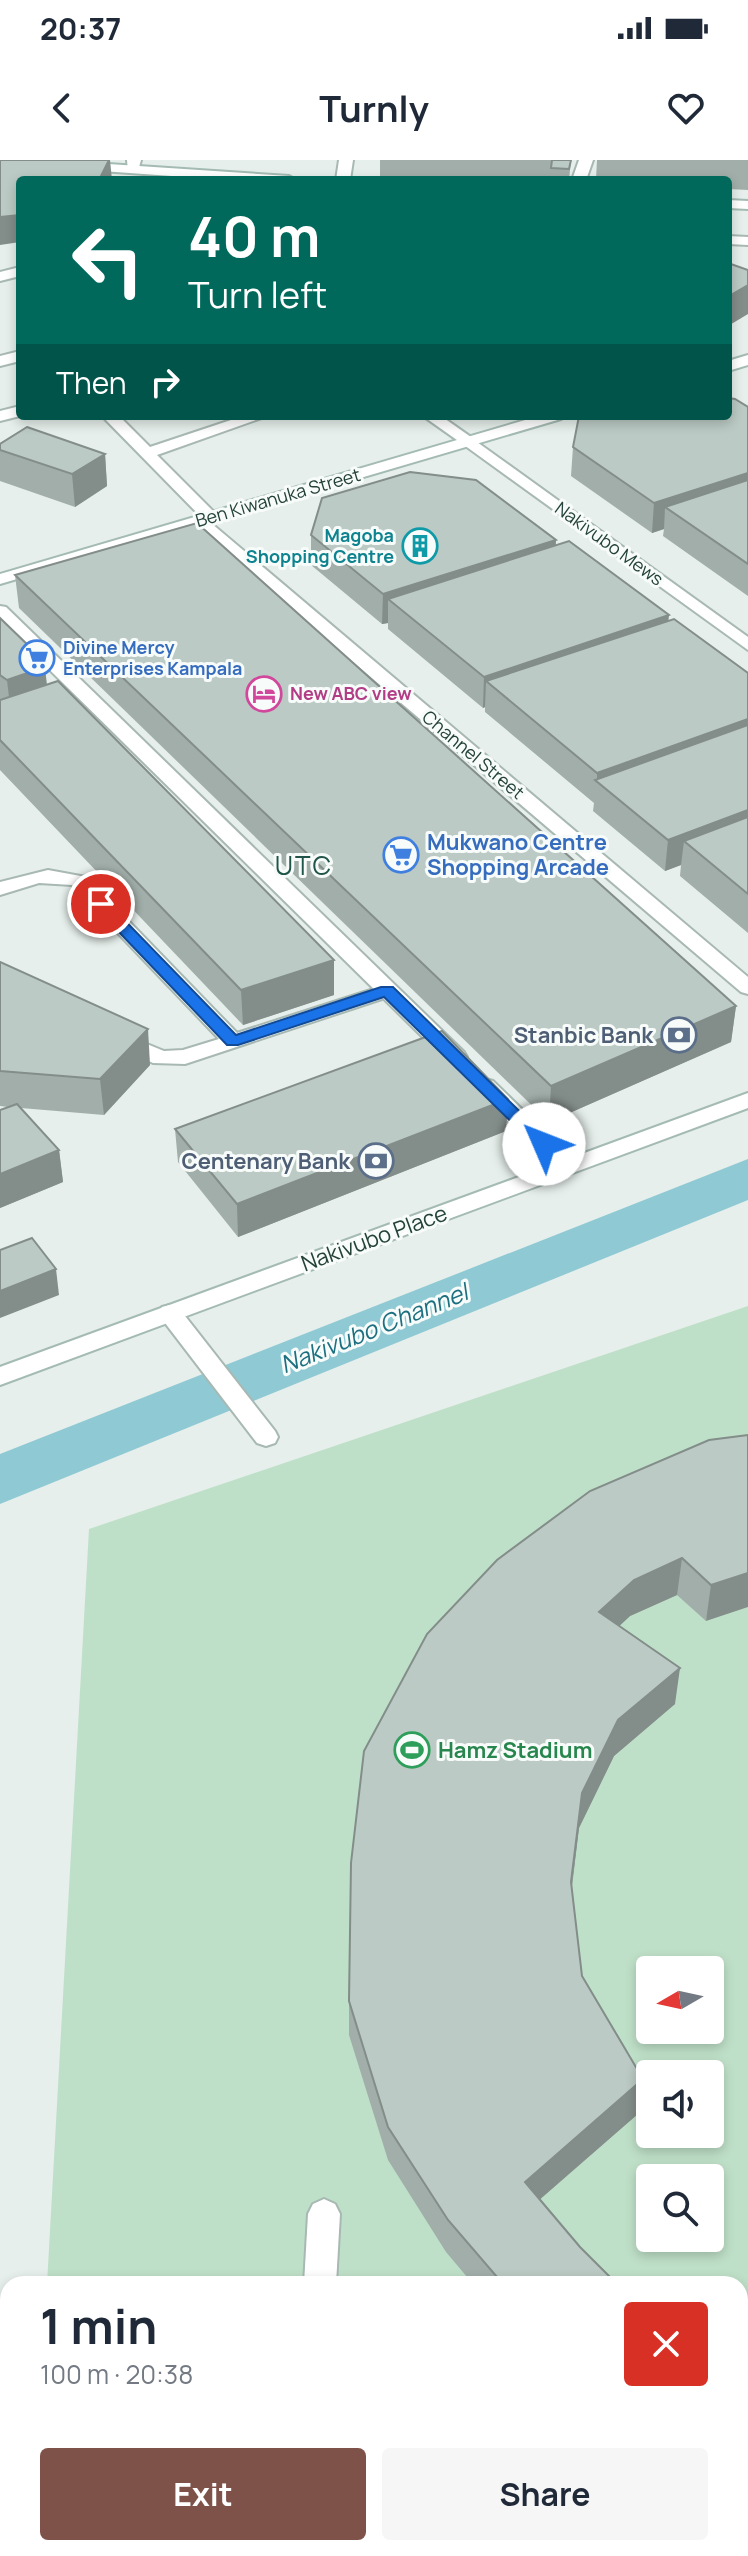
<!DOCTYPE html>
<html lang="en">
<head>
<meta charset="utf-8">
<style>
  :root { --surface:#fff; --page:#f6f6f7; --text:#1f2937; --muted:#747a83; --accent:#7f5249 }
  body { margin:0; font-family:Manrope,sans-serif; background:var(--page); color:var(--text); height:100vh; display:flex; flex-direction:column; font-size:30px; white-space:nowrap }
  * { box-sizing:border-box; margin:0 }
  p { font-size:26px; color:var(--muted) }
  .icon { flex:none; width:44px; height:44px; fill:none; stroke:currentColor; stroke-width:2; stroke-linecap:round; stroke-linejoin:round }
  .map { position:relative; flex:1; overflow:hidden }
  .side { position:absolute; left:0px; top:2116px; width:748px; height:280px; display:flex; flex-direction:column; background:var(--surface); border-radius:24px 24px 0 0; box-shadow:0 4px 12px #0003 }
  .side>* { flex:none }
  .top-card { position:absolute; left:16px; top:16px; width:716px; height:244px; border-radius:8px; box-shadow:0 4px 12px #0003; background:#00695c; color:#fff; overflow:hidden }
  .needle { width:52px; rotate:261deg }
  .tools { position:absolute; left:636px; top:1796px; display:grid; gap:16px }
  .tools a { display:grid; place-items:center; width:88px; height:88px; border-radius:8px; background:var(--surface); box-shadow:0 4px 12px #0003; font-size:40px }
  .pin { position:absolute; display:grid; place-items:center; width:68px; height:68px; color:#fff; margin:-34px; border:4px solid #fff; border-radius:50%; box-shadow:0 2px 8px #0007 }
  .me { position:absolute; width:88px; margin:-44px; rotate:314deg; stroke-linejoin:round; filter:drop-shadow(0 0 6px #0008) }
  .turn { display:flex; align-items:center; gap:28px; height:168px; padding:0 40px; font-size:36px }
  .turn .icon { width:104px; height:104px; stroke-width:2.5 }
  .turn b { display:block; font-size:56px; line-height:68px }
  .then { display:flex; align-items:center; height:76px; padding:0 40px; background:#0003; gap:16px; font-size:30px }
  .round { display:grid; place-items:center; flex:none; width:84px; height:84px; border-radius:8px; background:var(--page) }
  .headline { display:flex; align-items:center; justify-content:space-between; height:136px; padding:0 40px }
  h1 { font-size:48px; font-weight:700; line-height:60px }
  .button { display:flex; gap:16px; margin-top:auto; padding:16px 40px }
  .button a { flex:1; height:92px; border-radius:8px; background:var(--accent); color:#fff; font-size:32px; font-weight:700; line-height:92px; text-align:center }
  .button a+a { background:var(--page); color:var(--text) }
  .status { display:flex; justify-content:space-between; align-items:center; height:56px; padding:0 40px; background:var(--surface); direction:ltr }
  .status svg { height:22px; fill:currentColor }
  header { display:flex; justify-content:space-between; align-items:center; height:104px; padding:0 40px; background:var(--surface); font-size:36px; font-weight:700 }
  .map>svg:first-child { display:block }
  .green { fill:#bfe0c8; fill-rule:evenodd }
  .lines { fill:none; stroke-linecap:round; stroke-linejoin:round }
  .canal { fill:#8ec9d4; fill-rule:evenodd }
  .lane-casing { stroke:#a8b8b2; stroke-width:4 }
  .street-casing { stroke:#a8b8b2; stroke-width:4 }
  .secondary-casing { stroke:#a4bbb3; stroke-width:4 }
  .lane { fill:#fff; fill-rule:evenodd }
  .street { fill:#fff; fill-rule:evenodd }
  .secondary { fill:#fff; fill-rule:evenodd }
  .wall { fill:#a1aea9 }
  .shaded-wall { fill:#838d89 }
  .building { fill:#bbcac4; stroke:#838d89; stroke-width:2 }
  .route { fill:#1a73e8; stroke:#114b97; stroke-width:2 }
  .labels { text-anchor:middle; stroke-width:6; stroke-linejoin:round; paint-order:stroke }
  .far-street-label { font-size:18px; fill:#24423a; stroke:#f7fbf9 }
  .far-culture-label { font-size:18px; font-weight:bold; fill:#0d838f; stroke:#f7fbf9; text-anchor:end }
  .far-shop-label { font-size:18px; font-weight:bold; fill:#366cbe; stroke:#f7fbf9; text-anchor:start }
  .far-hotel-label { font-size:18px; font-weight:bold; fill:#b23c85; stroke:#f7fbf9; text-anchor:start }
  .shop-label { font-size:22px; font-weight:bold; fill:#366cbe; stroke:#f7fbf9; text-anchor:start }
  .service-label { font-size:22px; font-weight:bold; fill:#4e5e75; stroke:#f7fbf9; text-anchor:end }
  .street-label { font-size:22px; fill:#24423a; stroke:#f7fbf9 }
  .leisure-label { font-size:22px; font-weight:bold; fill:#27864d; stroke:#f7fbf9; text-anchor:start }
  .water-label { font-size:24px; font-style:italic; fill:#1c6f80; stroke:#f7fbf9 }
  .quarter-label { font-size:26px; letter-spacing:2px; fill:#1f5548; stroke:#f7fbf9 }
</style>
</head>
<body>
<div class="status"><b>20:37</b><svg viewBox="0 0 49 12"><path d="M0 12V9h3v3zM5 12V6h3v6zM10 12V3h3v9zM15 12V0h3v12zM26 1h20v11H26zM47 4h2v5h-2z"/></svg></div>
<header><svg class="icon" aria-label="back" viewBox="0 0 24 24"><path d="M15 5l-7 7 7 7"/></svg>Turnly<svg class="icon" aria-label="heart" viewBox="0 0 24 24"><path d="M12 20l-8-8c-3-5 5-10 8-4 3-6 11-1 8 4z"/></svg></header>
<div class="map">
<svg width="748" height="2396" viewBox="0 0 748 2396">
  <rect width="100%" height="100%" fill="#e6efeb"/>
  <path class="green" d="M748,1146V2396H32L33,2388H740V2124H47L89,1369ZM650,1810H710V1870H650ZM650,1914H710V1974H650ZM650,2018H710V2078H650Z"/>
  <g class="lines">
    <polygon class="canal" points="748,999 748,1040 0,1344 0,1294"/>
    <defs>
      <g id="lane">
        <polygon points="579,0 593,0 586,20 572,20"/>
        <polygon points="728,76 748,77 748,85 728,84"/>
        <polygon points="20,107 20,116 0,121 0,112"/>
        <polygon points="20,191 20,201 0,206 0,196"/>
        <polygon points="20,246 20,256 0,261 0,251"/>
        <polygon points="102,256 119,256 150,287 243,256 267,256 157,295 217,355 219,358 211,363 205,361"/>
        <polygon points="423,256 441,256 478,282 476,285 464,285"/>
        <polygon points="48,710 86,717 237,873 380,827 387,825 397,831 394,835 185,904 153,903 113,885 109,880 120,873 164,891 183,890 219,879 72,725 39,723 0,735 0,722"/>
        <polygon points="170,1145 178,1147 275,1271 278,1277 275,1283 266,1286 257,1283 162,1159 158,1153 162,1147"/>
        <polygon points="324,2039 335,2044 340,2054 336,2124 304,2124 308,2054 313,2044"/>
        <polygon points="290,2388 324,2388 323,2396 289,2396"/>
      </g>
      <g id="street">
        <polygon points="127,0 141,0 138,11 128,11"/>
        <polygon points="339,0 353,0 350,20 336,20"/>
        <polygon points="470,277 748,477 748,490 464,285 462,282"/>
        <polygon points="199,357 205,358 748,817 748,834 741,832 193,366 191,362"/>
        <polygon points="0,446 6,447 464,892 467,897 464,902 448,902 0,461"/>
        <polygon points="485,919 493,921 575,1001 578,1006 575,1011 559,1011 477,931 474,926 477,921"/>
      </g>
      <g id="secondary">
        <polygon points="78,2 289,16 296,20 228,20 73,9 73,3"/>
        <polygon points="728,40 748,41 748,49 728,48"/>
        <polygon points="748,195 748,205 728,211 728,201"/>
        <polygon points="539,256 564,256 561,259 0,424 0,414"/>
        <polygon points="748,933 748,948 0,1225 0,1207"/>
      </g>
    </defs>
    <use href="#lane" class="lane-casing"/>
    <use href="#street" class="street-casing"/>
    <use href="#secondary" class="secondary-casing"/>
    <use href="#lane" class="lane"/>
    <use href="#street" class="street"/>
    <use href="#secondary" class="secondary"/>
  </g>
  <g class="wall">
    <polygon points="380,0 551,0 551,7 571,0 569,20 380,20"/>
    <polygon points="597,0 748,0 748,30 728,29 728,20 596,19"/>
    <polygon points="748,247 748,436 663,376 664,369 652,373 571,316 573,287"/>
    <polygon points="0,284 105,294 107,326 75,347 0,321"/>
    <polygon points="311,375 556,385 748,513 748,773 680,716 681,705 665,711 593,651 594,643 485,552 485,547 483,548 388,469 388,463 382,464 311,405"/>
    <polygon points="15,415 736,846 731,882 549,962 19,448"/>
    <polygon points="0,458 45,507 47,525 334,800 334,835 243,865 0,610"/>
    <polygon points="0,802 150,905 104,955 21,948 59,990 63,1022 0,1048 0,950 8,947 0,946"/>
    <polygon points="508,939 506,971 238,1077 178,1002 175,969"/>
    <polygon points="748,1275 706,1461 677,1435 630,1456 619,1466 675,1544 614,1596 579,1668 572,1727 582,1816 639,1953 540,2039 580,2087 617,2124 473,2124 446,2092 388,2000 349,1875 349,1841"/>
    <polygon points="748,2161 748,2358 740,2353 740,2173"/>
  </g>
  <g class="shaded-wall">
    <polygon points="109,0 110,0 112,20 99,20"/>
    <polygon points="20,55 20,82 0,85 0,57"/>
    <polygon points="748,125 748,154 728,166 729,136"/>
    <polygon points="105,294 107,326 75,347 72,314"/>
    <polygon points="748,313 748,341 665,347 664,369 652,373 654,343"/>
    <polygon points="556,380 555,410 388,439 388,463 382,464 383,434"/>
    <polygon points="669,455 666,485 486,521 485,547 483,548 484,517"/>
    <polygon points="45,507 48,541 11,554 7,520"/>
    <polygon points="748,559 748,588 597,621 597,613"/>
    <polygon points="748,650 748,680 684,681 681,705 665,711 668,680"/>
    <polygon points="334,800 334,835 243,865 241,830"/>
    <polygon points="736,846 731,882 549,962 551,926"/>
    <polygon points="148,869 150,905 104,955 100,919"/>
    <polygon points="508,939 506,971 238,1077 237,1044"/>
    <polygon points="59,990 63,1022 0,1048 0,1014"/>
    <polygon points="56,1109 59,1135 0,1158 0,1131"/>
    <polygon points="682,1398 677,1435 630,1456 596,1488 599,1452 634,1420"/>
    <polygon points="748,1413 748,1447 706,1461 711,1425"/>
    <polygon points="680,1508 675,1544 614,1596 579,1668 568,1757 582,1633 618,1560"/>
    <polygon points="643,1919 639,1953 522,2055 525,2022"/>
  </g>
  <g class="building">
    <polygon points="0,0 109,0 99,20 20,20 20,55 0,57"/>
    <polygon points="552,0 571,0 569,9 551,8"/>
    <polygon points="728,103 748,110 748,125 729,136"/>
    <polygon points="728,238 735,239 748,247 748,313 654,343 573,287 579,256 728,256"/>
    <polygon points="27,267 105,294 72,314 0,290 0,284"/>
    <polygon points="410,312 476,320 556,380 383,434 311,375 322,338"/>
    <polygon points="748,320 748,404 665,347"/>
    <polygon points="197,363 736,846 551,926 15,415"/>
    <polygon points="569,381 669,455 484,517 388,439"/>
    <polygon points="0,458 33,490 45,507 7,520 0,515"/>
    <polygon points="674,459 748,513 748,559 597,613 486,521"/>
    <polygon points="58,521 334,800 241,830 0,580 0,540"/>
    <polygon points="748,565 748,650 668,680 595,620"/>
    <polygon points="748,657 748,734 684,681"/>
    <polygon points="0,802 148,869 100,919 0,911"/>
    <polygon points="442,871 508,939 237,1044 175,969"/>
    <polygon points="17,944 59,990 0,1014 0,950"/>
    <polygon points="32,1078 56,1109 0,1131 0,1090"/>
    <polygon points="748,1275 748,1413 711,1425 682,1398 634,1420 599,1452 680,1508 618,1560 582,1633 571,1722 582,1816 643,1919 525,2022 580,2087 617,2124 503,2124 448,2060 388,1967 349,1841 351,1703 364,1591 427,1474 497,1400 590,1331 709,1280"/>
    <polygon points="748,2161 748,2324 740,2319 740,2173"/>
  </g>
  <polygon class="route" points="101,739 106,741 236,875 381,827 393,827 553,984 550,988 538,988 384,837 238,885 227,885 95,747 93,744"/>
  <defs>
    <symbol id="building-ring" viewBox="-11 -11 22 22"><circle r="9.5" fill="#f7fbf9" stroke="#0f9aa8" stroke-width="1.5"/><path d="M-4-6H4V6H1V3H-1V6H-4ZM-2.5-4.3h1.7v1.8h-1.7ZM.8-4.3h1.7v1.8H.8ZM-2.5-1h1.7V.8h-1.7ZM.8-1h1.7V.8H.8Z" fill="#0f9aa8"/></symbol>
    <symbol id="supermarket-ring" viewBox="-11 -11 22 22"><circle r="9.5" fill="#f7fbf9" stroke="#3f7fe0" stroke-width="1.5"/><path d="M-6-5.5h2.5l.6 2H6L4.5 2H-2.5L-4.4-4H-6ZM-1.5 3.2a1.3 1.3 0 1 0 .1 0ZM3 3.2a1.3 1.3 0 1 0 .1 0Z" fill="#3f7fe0"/></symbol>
    <symbol id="hotel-ring" viewBox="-11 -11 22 22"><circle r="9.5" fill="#f7fbf9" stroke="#d1479c" stroke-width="1.5"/><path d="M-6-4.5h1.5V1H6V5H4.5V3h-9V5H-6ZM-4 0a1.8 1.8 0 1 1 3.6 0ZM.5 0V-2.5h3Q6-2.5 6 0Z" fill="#d1479c"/></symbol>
    <symbol id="bank-ring" viewBox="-11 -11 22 22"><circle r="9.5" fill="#f7fbf9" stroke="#5c6f8a" stroke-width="1.5"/><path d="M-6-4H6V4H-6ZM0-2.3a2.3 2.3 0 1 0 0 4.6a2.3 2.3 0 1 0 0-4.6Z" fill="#5c6f8a"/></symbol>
    <symbol id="stadium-ring" viewBox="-11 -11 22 22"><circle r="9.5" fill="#f7fbf9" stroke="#2e9e5b" stroke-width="1.5"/><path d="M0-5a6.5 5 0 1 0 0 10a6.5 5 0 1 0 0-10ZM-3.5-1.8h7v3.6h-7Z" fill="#2e9e5b"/></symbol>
  </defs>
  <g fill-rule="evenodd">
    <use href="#building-ring" x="400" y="366" width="40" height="40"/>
    <use href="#supermarket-ring" x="17" y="478" width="40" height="40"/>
    <use href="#hotel-ring" x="244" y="514" width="40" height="40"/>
    <use href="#supermarket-ring" x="381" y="675" width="40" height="40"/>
    <use href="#bank-ring" x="659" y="855" width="40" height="40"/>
    <use href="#bank-ring" x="356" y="981" width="40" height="40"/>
    <use href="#stadium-ring" x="392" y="1570" width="40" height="40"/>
  </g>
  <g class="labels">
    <g class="far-street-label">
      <text transform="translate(278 338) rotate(-16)" y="6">Ben Kiwanuka Street</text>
      <text transform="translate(609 384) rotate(36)" y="6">Nakivubo Mews</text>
      <text transform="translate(473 595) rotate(40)" y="6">Channel Street</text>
    </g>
    <g class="far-culture-label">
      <text x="394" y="382">Magoba<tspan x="394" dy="21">Shopping Centre</tspan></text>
    </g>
    <g class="far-shop-label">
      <text x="63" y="494">Divine Mercy<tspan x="63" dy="21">Enterprises Kampala</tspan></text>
    </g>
    <g class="far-hotel-label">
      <text x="290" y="540">New ABC view</text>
    </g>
    <g class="shop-label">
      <text x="427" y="690">Mukwano Centre<tspan x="427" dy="25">Shopping Arcade</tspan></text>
    </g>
    <g class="service-label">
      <text x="653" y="883">Stanbic Bank</text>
      <text x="350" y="1009">Centenary Bank</text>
    </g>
    <g class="street-label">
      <text transform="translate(374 1078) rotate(-20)" y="8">Nakivubo Place</text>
    </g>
    <g class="leisure-label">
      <text x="438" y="1598">Hamz Stadium</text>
    </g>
    <g class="water-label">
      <text transform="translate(374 1169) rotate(-22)" y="8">Nakivubo Channel</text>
    </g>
    <g class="quarter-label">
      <text x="304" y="715">UTC</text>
    </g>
  </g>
</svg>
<div class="tools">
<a><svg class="needle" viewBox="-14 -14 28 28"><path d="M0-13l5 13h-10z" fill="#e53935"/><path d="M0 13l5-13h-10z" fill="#747a83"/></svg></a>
<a><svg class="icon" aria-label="sound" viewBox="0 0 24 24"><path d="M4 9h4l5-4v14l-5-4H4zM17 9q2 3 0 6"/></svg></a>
<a><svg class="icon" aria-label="search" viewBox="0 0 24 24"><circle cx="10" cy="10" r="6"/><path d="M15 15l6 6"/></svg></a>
</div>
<div class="pin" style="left:101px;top:744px;background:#d93025"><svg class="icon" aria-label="arrive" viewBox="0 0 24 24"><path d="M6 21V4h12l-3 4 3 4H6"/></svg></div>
<svg class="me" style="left:544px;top:984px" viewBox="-20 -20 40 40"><circle r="19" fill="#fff"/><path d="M0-13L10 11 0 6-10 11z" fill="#1a73e8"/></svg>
<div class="top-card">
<div class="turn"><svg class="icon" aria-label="left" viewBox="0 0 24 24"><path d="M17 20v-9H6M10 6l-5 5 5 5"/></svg><div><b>40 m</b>Turn left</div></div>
<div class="then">Then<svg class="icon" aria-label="right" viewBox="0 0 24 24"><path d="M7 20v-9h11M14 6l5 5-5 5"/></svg></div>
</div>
<section class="side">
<div class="headline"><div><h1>1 min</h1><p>100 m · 20:38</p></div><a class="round" style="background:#d93025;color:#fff"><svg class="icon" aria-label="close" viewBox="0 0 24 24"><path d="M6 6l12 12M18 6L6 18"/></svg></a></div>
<div class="button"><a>Exit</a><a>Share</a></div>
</section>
</div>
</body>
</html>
